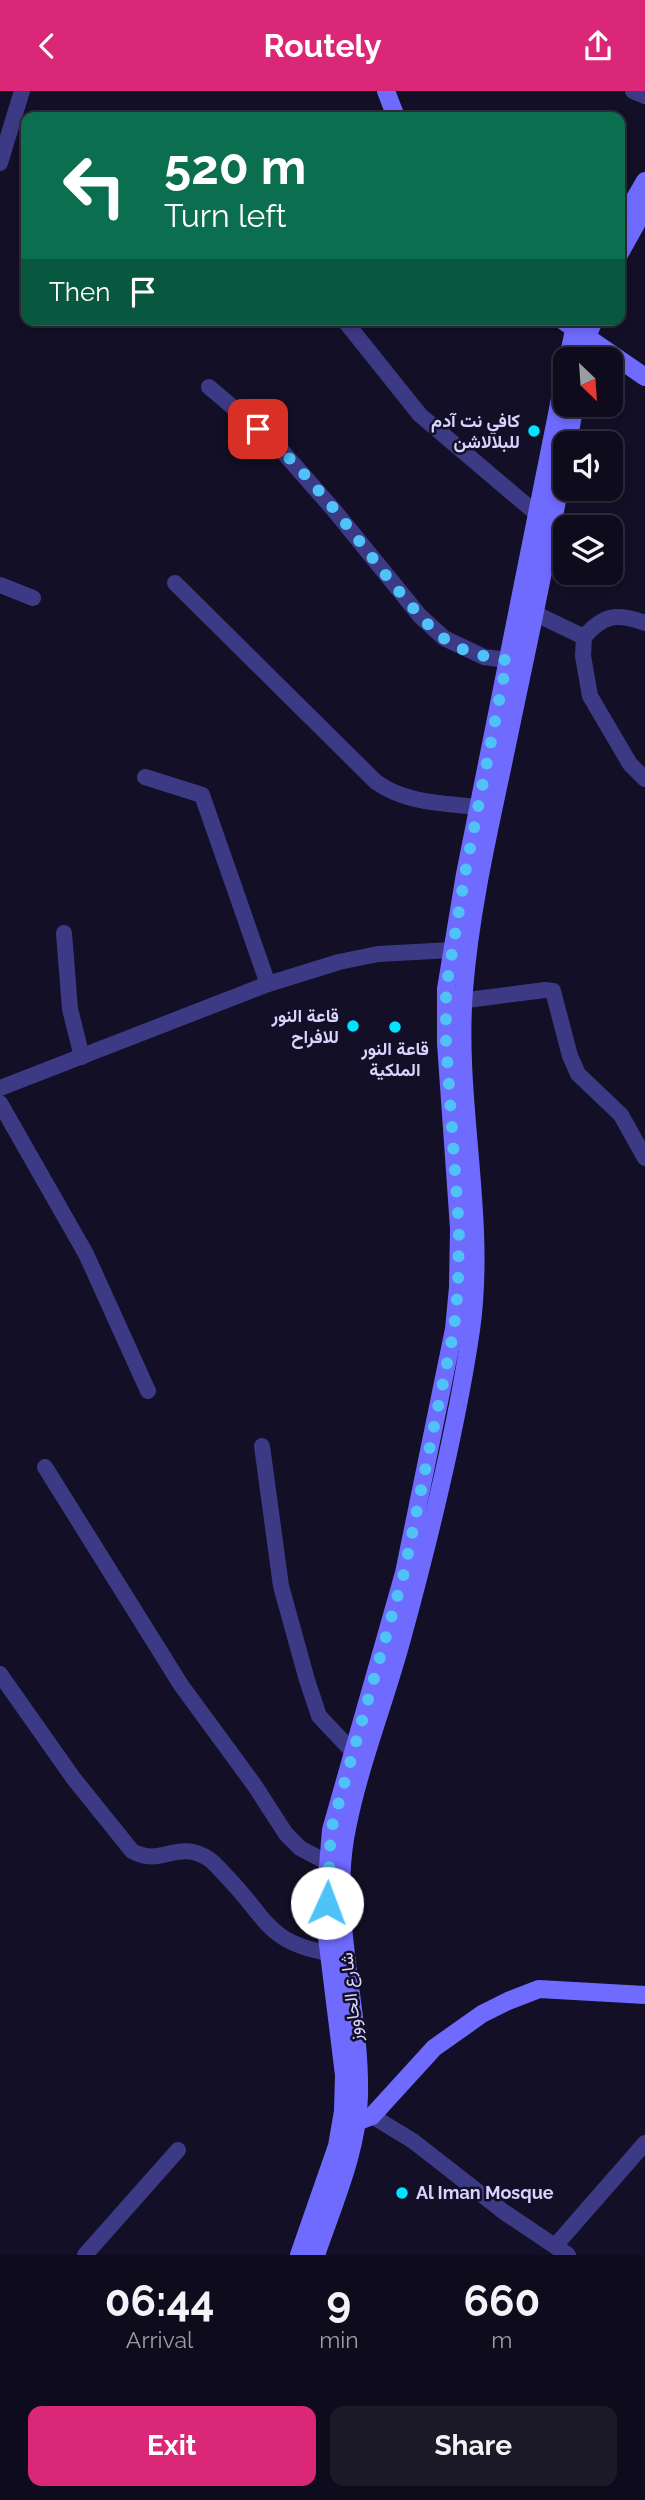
<!DOCTYPE html>
<html lang="en">
<head>
<meta charset="utf-8">
<style>
  :root { --surface:#0e0b1c; --page:#1c1929; --text:#f1f3f6; --muted:#9b9ba3; --line:#2e2b3b; --accent:#db2777 }
  body { margin:0; font-family:Raleway,Vazirmatn,sans-serif; background:var(--page); color:var(--text); height:100vh; display:flex; flex-direction:column; font-size:26px; white-space:nowrap }
  * { box-sizing:border-box; margin:0 }
  p { font-size:23px; color:var(--muted) }
  .icon { flex:none; width:38px; height:38px; fill:none; stroke:currentColor; stroke-width:2; stroke-linecap:round; stroke-linejoin:round }
  .map { position:relative; height:2164px; overflow:hidden }
  .sheet { display:flex; flex-direction:column; background:var(--surface); flex:1 }
  .sheet>* { flex:none }
  .top-card { position:absolute; left:21px; top:21px; width:604px; height:214px; border-radius:14px; box-shadow:0 4px 10px #0003,0 0 0 2px var(--line); background:#0b6e4f; color:#fff; overflow:hidden }
  .needle { width:46px; rotate:155deg }
  .controls { position:absolute; left:553px; top:256px; display:grid; gap:14px }
  .controls a { display:grid; place-items:center; width:70px; height:70px; border-radius:14px; background:var(--surface); box-shadow:0 4px 10px #0003,0 0 0 2px var(--line); font-size:35px }
  .pin { position:absolute; display:grid; place-items:center; width:60px; height:60px; color:#fff; margin:-30px; border-radius:14px; box-shadow:0 4px 10px #0006 }
  .me { position:absolute; width:77px; margin:-38px; rotate:2deg; stroke-linejoin:round; filter:drop-shadow(0 0 5px #0008) }
  .turn { display:flex; align-items:center; gap:24px; height:147px; padding:0 28px; font-size:32px }
  .turn .icon { width:91px; height:91px; stroke-width:2.5 }
  .turn b { display:block; font-size:49px; line-height:60px }
  .then { display:flex; align-items:center; height:66px; padding:0 28px; background:#0003; gap:14px; font-size:26px }
  .eta { display:flex; justify-content:space-evenly; align-items:center; height:119px; text-align:center }
  .eta b { font-size:42px; font-weight:700; line-height:49px }
  .primary-button { display:flex; gap:14px; margin-top:auto; padding:14px 28px }
  .primary-button a { flex:1; height:80px; border-radius:14px; background:var(--accent); color:#fff; font-size:28px; font-weight:700; line-height:80px; text-align:center }
  .primary-button a+a { background:var(--page); color:var(--text) }
  header { display:flex; justify-content:space-between; align-items:center; height:91px; padding:0 28px; background:var(--accent); color:#fff; font-size:32px; font-weight:700 }
  .map>svg:first-child { display:block }
  .lines { fill:none; stroke-linecap:round; stroke-linejoin:round }
  .minor { stroke:#3d3a85; stroke-width:16 }
  .secondary { stroke:#6f6bff; stroke-width:18 }
  .route { stroke:#4fc3f7; stroke-width:12; stroke-dasharray:0 21.6 }
  .poi-dot { fill:#00e5ff; stroke:#130f26; stroke-width:2.5 }
  .labels { text-anchor:middle; stroke-width:5; stroke-linejoin:round; paint-order:stroke }
  .poi-label { font-size:18px; font-weight:bold; fill:#d9d4ff; stroke:#130f26; text-anchor:end }
  .street-label { font-size:18px; fill:#d9d4ff; stroke:#130f26 }
</style>
</head>
<body>
<header><svg class="icon" aria-label="back" viewBox="0 0 24 24"><path d="M15 5l-7 7 7 7"/></svg>Routely<svg class="icon" aria-label="share" viewBox="0 0 24 24"><path d="M12 15V3M7 8l5-5 5 5M5 13v7h14v-7"/></svg></header>
<div class="map">
<svg width="645" height="2164" viewBox="0 0 645 2164">
  <rect width="100%" height="100%" fill="#130f26"/>
  <g class="lines">
    <g class="minor">
      <polyline points="633,0 645,5"/>
      <polyline points="0,72 22,0"/>
      <polyline points="344,229 420,324 537,423"/>
      <polyline points="209,296 275,352 333,418 420,525 444,547 484,566 507,569"/>
      <path d="M175,492L376,691C405,712 442,712 477,716"/>
      <polyline points="0,494 33,507"/>
      <polyline points="534,522 584,546 583,565 590,605 630,673 645,688"/>
      <path d="M584,546C604,523 617,522 645,532"/>
      <polyline points="145,686 202,704 268,893"/>
      <polyline points="64,842 70,918 82,966"/>
      <polyline points="452,911 545,899 553,900 570,965 578,983 621,1024 645,1067"/>
      <polyline points="0,997 268,893 339,871 378,863 452,859"/>
      <polyline points="0,1012 86,1163 148,1300"/>
      <polyline points="262,1355 281,1495 307,1589 319,1625 352,1660"/>
      <polyline points="45,1376 181,1594 255,1695 286,1743 300,1757 328,1772"/>
      <path d="M0,1583L74,1688L132,1760C163,1777 176,1747 209,1768C216,1773 222,1781 228,1787C267,1827 267,1852 329,1862"/>
      <polyline points="372,2025 413,2050 504,2121 568,2164"/>
      <polyline points="555,2155 645,2052"/>
      <polyline points="85,2164 178,2059"/>
    </g>
    <g class="secondary">
      <polyline points="386,0 396,26"/>
      <polyline points="620,133 645,90"/>
      <polyline points="620,162 645,117"/>
      <polyline points="562,229 645,286"/>
      <polyline points="568,268 576,229"/>
      <polyline points="583,268 587,246 594,229"/>
      <polyline points="568,352 575,313"/>
      <polyline points="346,2031 356,2031 372,2025 434,1957 482,1923 508,1910 539,1898 645,1904"/>
      <polyline points="299,2164 337,2055 343,2020 344,1984 326,1838 327,1787 331,1739 404,1482 454,1238 458,1196 459,1137 446,952 446,898 465,783 565,283"/>
      <path d="M316,2164C333,2114 358,2059 359,2005C361,1919 331,1834 345,1748C357,1679 385,1612 403,1544C430,1445 456,1341 471,1239C487,1126 455,1012 464,899C470,823 487,748 503,673C524,571 547,469 565,366"/>
    </g>
  </g>
  <g class="lines">
    <path class="route" d="M258,338C308,380 348,436 388,487C405,507 421,529 442,546C461,561 484,566 507,569L465,783L446,898V952L459,1137L458,1196L454,1238L404,1482L331,1739L327,1812"/>
  </g>
  <g class="poi-dot">
    <circle cx="534" cy="340" r="7"/>
    <circle cx="353" cy="935" r="7"/>
    <circle cx="395" cy="936" r="7"/>
    <circle cx="402" cy="2102" r="7"/>
  </g>
  <g class="labels">
    <g class="poi-label">
      <text x="520" y="336">كافي نت آدم<tspan x="520" dy="21">للبلالاشن</tspan></text>
      <text x="339" y="931">قاعة النور<tspan x="339" dy="21">للافراح</tspan></text>
      <text x="395" y="964" text-anchor="middle">قاعة النور<tspan x="395" dy="21">الملكية</tspan></text>
      <text x="416" y="2108" text-anchor="start">Al Iman Mosque</text>
    </g>
    <g class="street-label">
      <text transform="translate(351 1906) rotate(-96)" y="6">شارع الحاووز</text>
    </g>
  </g>
</svg>
<div class="controls">
<a><svg class="needle" viewBox="-14 -14 28 28"><path d="M0-13l5 13h-10z" fill="#e53935"/><path d="M0 13l5-13h-10z" fill="#9b9ba3"/></svg></a>
<a><svg class="icon" aria-label="sound" viewBox="0 0 24 24"><path d="M4 9h4l5-4v14l-5-4H4zM17 9q2 3 0 6"/></svg></a>
<a><svg class="icon" aria-label="layers" viewBox="0 0 24 24"><path d="M12 4l9 5-9 5-9-5zM3 14l9 5 9-5"/></svg></a>
</div>
<div class="pin" style="left:258px;top:338px;background:#d93025"><svg class="icon" aria-label="arrive" viewBox="0 0 24 24"><path d="M6 21V4h12l-3 4 3 4H6"/></svg></div>
<svg class="me" style="left:327px;top:1812px" viewBox="-20 -20 40 40"><circle r="19" fill="#fff"/><path d="M0-13L10 11 0 6-10 11z" fill="#4fc3f7"/></svg>
<div class="top-card">
<div class="turn"><svg class="icon" aria-label="left" viewBox="0 0 24 24"><path d="M17 20v-9H6M10 6l-5 5 5 5"/></svg><div><b>520 m</b>Turn left</div></div>
<div class="then">Then<svg class="icon" aria-label="arrive" viewBox="0 0 24 24"><path d="M6 21V4h12l-3 4 3 4H6"/></svg></div>
</div>
</div>
<section class="sheet">
<div class="eta">
<div><b>06:44</b><p>Arrival</p></div>
<div><b>9</b><p>min</p></div>
<div><b>660</b><p>m</p></div>
</div>
<div class="primary-button"><a>Exit</a><a>Share</a></div>
</section>
</body>
</html>
